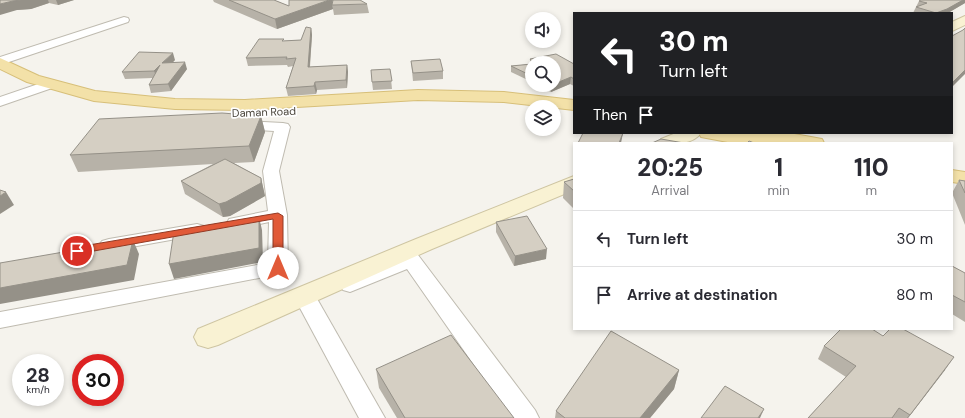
<!DOCTYPE html>
<html lang="en">
<head>
<meta charset="utf-8">
<style>
  :root { --surface:#fff; --page:#f2f2f3; --text:#2b2b33; --muted:#7c7c81; --line:#e1e1e2 }
  body { margin:0; font-family:"DM Sans",sans-serif; background:var(--page); color:var(--text); height:100vh; display:flex; flex-direction:column; font-size:15px; white-space:nowrap }
  * { box-sizing:border-box; margin:0 }
  p { font-size:13px; color:var(--muted) }
  .icon { flex:none; width:22px; height:22px; fill:none; stroke:currentColor; stroke-width:2; stroke-linecap:round; stroke-linejoin:round }
  .map { position:relative; flex:1; overflow:hidden }
  .panel { position:absolute; left:573px; top:142px; width:380px; height:188px; display:flex; flex-direction:column; background:var(--surface); border-radius:0px; box-shadow:0 2px 6px #0003 }
  .panel>* { flex:none }
  .top-card { position:absolute; left:573px; top:12px; width:380px; height:122px; border-radius:0px; box-shadow:0 2px 6px #0003; background:#202124; color:#fff; overflow:hidden }
  .controls { position:absolute; left:525px; top:12px; display:grid; gap:8px }
  .controls a { display:grid; place-items:center; width:36px; height:36px; border-radius:50%; background:var(--surface); box-shadow:0 2px 6px #0003; font-size:20px }
  .speed { position:absolute; left:12px; top:354px; display:flex; gap:8px; font-size:20px; font-weight:700; text-align:center }
  .speed>* { display:grid; place-content:center; width:52px; height:52px; border-radius:50%; background:var(--surface); box-shadow:0 2px 6px #0003; line-height:1 }
  .speed small { font-size:10px; font-weight:400 }
  .speed .limit { border:6px solid #d22; background:#fff; color:#111 }
  .pin { position:absolute; display:grid; place-items:center; width:34px; height:34px; color:#fff; margin:-17px; border:2px solid #fff; border-radius:50%; box-shadow:0 1px 4px #0007 }
  .me { position:absolute; width:44px; margin:-22px; rotate:0deg; stroke-linejoin:round; filter:drop-shadow(0 0 3px #0008) }
  .turn { display:flex; align-items:center; gap:14px; height:84px; padding:0 20px; font-size:18px }
  .turn .icon { width:52px; height:52px; stroke-width:2.5 }
  .turn b { display:block; font-size:28px; line-height:34px }
  .then { display:flex; align-items:center; height:38px; padding:0 20px; background:#0003; gap:8px; font-size:15px }
  .eta { display:flex; justify-content:space-evenly; align-items:center; height:68px; text-align:center }
  .eta b { font-size:24px; font-weight:800; line-height:28px }
  ul { padding:0; list-style:none }
  li { display:flex; align-items:center; gap:12px; height:56px; padding:0 20px; border-top:1px solid var(--line) }
  li div { flex:1 }
  li b { display:block; font-size:15px }
  li em { font-style:normal }
  .map>svg:first-child { display:block }
  .lines { fill:none; stroke-linecap:round; stroke-linejoin:round }
  .street-casing { stroke:#bfbbb0; stroke-width:2 }
  .secondary-casing { stroke:#cec5a2; stroke-width:2 }
  .primary-casing { stroke:#d7bf79; stroke-width:2 }
  .street { fill:#fff; fill-rule:evenodd }
  .secondary { fill:#f9f2d3; fill-rule:evenodd }
  .primary { fill:#f3e1a8; fill-rule:evenodd }
  .wall { fill:#b7b2a8 }
  .shaded-wall { fill:#959188 }
  .building { fill:#d5cfc3; stroke:#959188 }
  .route { fill:#e15a38; stroke:#923a24 }
  .labels { text-anchor:middle; stroke-width:3.5; stroke-linejoin:round; paint-order:stroke }
  .far-street-label { font-size:11px; fill:#49443b; stroke:#fff }
</style>
</head>
<body>
<div class="map">
<svg width="965" height="418" viewBox="0 0 965 418">
  <rect width="100%" height="100%" fill="#f5f3ed"/>
  <g class="lines">
    <defs>
      <g id="street">
        <polygon points="124,17 128,18 129,20 128,22 0,65 0,57"/>
        <polygon points="50,80 55,81 57,84 55,87 0,106 0,97"/>
        <polygon points="240,108 245,109 247,112 243,121 283,123 288,124 290,127 279,171 287,215 288,268 285,273 0,328 0,312 268,263 269,222 236,229 229,227 227,223 229,219 268,211 263,171 274,131 228,128 226,125 235,109"/>
        <polygon points="197,224 204,226 206,230 204,234 109,251 102,249 99,245 102,241 109,239"/>
        <polygon points="411,253 418,255 535,410 539,418 511,418 407,269 350,292 343,290 340,285 343,280"/>
        <polygon points="304,287 312,290 385,418 359,418 293,295 296,290"/>
      </g>
      <g id="secondary">
        <polygon points="965,16 965,25 952,31 952,22"/>
        <path d="M676,133H701C692,146 672,143 659,143L661,139Z"/>
        <polygon points="574,176 574,190 432,249 218,345 208,348 198,345 194,337 198,329 416,239"/>
      </g>
      <g id="primary">
        <polygon points="0,58 39,76 95,91 175,99 245,100 418,90 504,92 574,100 574,110 504,102 418,100 245,110 175,109 94,101 27,82 0,69"/>
        <polygon points="699,133 789,133 822,139 824,143 774,142 774,143 733,143 701,137"/>
        <polygon points="952,170 965,172 965,184 952,182"/>
      </g>
    </defs>
    <use href="#street" class="street-casing"/>
    <use href="#secondary" class="secondary-casing"/>
    <use href="#primary" class="primary-casing"/>
    <use href="#street" class="street"/>
    <use href="#secondary" class="secondary"/>
    <use href="#primary" class="primary"/>
  </g>
  <g class="wall">
    <polygon points="0,0 74,0 58,5 49,3 31,9 17,10"/>
    <polygon points="213,0 274,0 289,6 367,4 369,13 334,15 333,9 277,29 214,2"/>
    <polygon points="919,1 965,3 948,13 913,13"/>
    <polygon points="311,28 312,35 310,67 347,65 348,72 347,88 317,90 316,94 288,96 286,88 293,66 288,67 287,65 248,66 246,58 284,41 301,40"/>
    <polygon points="530,59 574,64 574,86 570,84 551,92 537,85 554,85 554,63 532,63 532,82 511,72 511,66 530,64"/>
    <polygon points="175,60 172,63 187,69 171,91 151,93 149,85 153,78 125,79 122,72"/>
    <polygon points="411,61 443,71 443,79 413,81"/>
    <polygon points="390,69 392,89 373,90 372,82"/>
    <polygon points="261,116 265,132 254,162 234,163 261,178 265,196 230,216 223,217 185,194 181,181 213,164 78,172 70,155"/>
    <polygon points="574,179 574,209 563,198 564,182"/>
    <polygon points="959,180 965,181 965,225 952,193"/>
    <polygon points="496,222 546,259 514,266 496,232"/>
    <polygon points="952,266 965,273 965,322 952,314"/>
    <polygon points="824,346 945,370 908,418 808,418 846,377 818,359"/>
    <polygon points="376,369 514,418 397,418 379,388"/>
    <polygon points="679,370 674,389 650,418 555,418 556,411"/>
  </g>
  <g class="shaded-wall">
    <polygon points="21,0 48,0 49,3 31,9 17,10 0,15 0,4 13,1"/>
    <polygon points="56,0 74,0 58,5"/>
    <polygon points="329,0 333,0 332,5 333,9 277,29 275,19"/>
    <polygon points="963,0 965,0 965,3 948,13 936,13"/>
    <polygon points="311,28 312,35 309,75 308,67"/>
    <polygon points="173,53 175,60 165,70 162,63"/>
    <polygon points="185,62 187,69 171,91 168,84"/>
    <polygon points="160,65 157,78 154,71"/>
    <polygon points="347,65 348,72 347,88 346,80"/>
    <polygon points="965,70 965,74 952,87 952,83"/>
    <polygon points="571,77 570,84 551,92 552,85 554,85 554,84"/>
    <polygon points="315,82 317,90 316,94 314,86"/>
    <polygon points="261,116 265,132 254,162 249,146"/>
    <polygon points="623,133 621,143 619,143"/>
    <polygon points="261,178 265,196 230,216 223,217 219,204"/>
    <polygon points="6,192 14,205 0,214 0,196"/>
    <polygon points="259,217 262,230 263,262 174,279 169,264"/>
    <polygon points="133,240 139,254 134,280 0,304 0,288"/>
    <polygon points="547,249 546,259 514,266 515,256"/>
    <polygon points="954,357 945,370 908,418 907,418"/>
    <polygon points="679,370 674,389 650,418 640,418"/>
    <polygon points="764,409 760,418 758,418"/>
  </g>
  <g class="building">
    <polygon points="0,0 21,0 13,1 0,4"/>
    <polygon points="229,0 274,0 289,6 289,0 329,0 275,19"/>
    <polygon points="333,0 360,0 367,4 332,5"/>
    <polygon points="921,0 963,0 947,9 936,13 916,7 927,3 919,1"/>
    <polygon points="306,27 311,28 308,67 347,65 346,80 315,82 314,86 286,88 296,58 286,59 287,57 246,58 259,39 284,39 282,41 301,40"/>
    <polygon points="965,28 965,70 952,83 952,36 963,30"/>
    <polygon points="139,52 173,53 162,63 185,62 168,84 149,85 160,65 154,71 122,72"/>
    <polygon points="556,54 574,64 574,79 571,77 554,84 554,63 533,63 530,59"/>
    <polygon points="440,59 443,71 413,73 411,61"/>
    <polygon points="532,64 532,76 511,66"/>
    <polygon points="390,69 392,81 372,82 371,70"/>
    <polygon points="222,113 261,116 249,146 70,155 99,119"/>
    <polygon points="583,133 623,133 619,143 578,143"/>
    <polygon points="661,139 684,143 652,143"/>
    <polygon points="749,141 754,143 747,143"/>
    <polygon points="225,159 261,178 261,183 226,202 219,204 181,181"/>
    <polygon points="574,179 574,191 564,182"/>
    <polygon points="959,180 965,181 965,193"/>
    <polygon points="0,190 6,192 0,196"/>
    <polygon points="527,216 547,249 515,256 496,222"/>
    <polygon points="259,217 259,248 169,264 174,231"/>
    <polygon points="133,240 127,265 0,288 0,263"/>
    <polygon points="952,266 965,273 965,302 952,295"/>
    <polygon points="841,329 872,329 883,336 890,329 903,329 954,357 910,415 899,408 892,418 808,418 856,366 824,346"/>
    <polygon points="611,331 679,370 640,418 565,418 556,411"/>
    <polygon points="451,335 514,418 405,418 376,369"/>
    <polygon points="725,386 764,409 758,418 701,418"/>
  </g>
  <polygon class="route" points="278,213 283,216 283,268 278,272 273,268 273,219 77,254 72,251 77,247"/>
  <g class="labels">
    <g class="far-street-label">
      <text transform="translate(264 112) rotate(-2)" y="4">Daman Road</text>
    </g>
  </g>
</svg>
<div class="controls">
<a><svg class="icon" aria-label="sound" viewBox="0 0 24 24"><path d="M4 9h4l5-4v14l-5-4H4zM17 9q2 3 0 6"/></svg></a>
<a><svg class="icon" aria-label="search" viewBox="0 0 24 24"><circle cx="10" cy="10" r="6"/><path d="M15 15l6 6"/></svg></a>
<a><svg class="icon" aria-label="layers" viewBox="0 0 24 24"><path d="M12 4l9 5-9 5-9-5zM3 14l9 5 9-5"/></svg></a>
</div>
<div class="speed"><div>28<small>km/h</small></div><div class="limit">30</div></div>
<div class="pin" style="left:77px;top:251px;background:#d93025"><svg class="icon" aria-label="arrive" viewBox="0 0 24 24"><path d="M6 21V4h12l-3 4 3 4H6"/></svg></div>
<svg class="me" style="left:278px;top:268px" viewBox="-20 -20 40 40"><circle r="19" fill="#fff"/><path d="M0-13L10 11 0 6-10 11z" fill="#e15a38"/></svg>
<div class="top-card">
<div class="turn"><svg class="icon" aria-label="left" viewBox="0 0 24 24"><path d="M17 20v-9H6M10 6l-5 5 5 5"/></svg><div><b>30 m</b>Turn left</div></div>
<div class="then">Then<svg class="icon" aria-label="arrive" viewBox="0 0 24 24"><path d="M6 21V4h12l-3 4 3 4H6"/></svg></div>
</div>
<section class="panel">
<div class="eta">
<div><b>20:25</b><p>Arrival</p></div>
<div><b>1</b><p>min</p></div>
<div><b>110</b><p>m</p></div>
</div>
<ul>
<li><svg class="icon" aria-label="left" viewBox="0 0 24 24"><path d="M17 20v-9H6M10 6l-5 5 5 5"/></svg><div><b>Turn left</b></div><em>30 m</em></li>
<li><svg class="icon" aria-label="arrive" viewBox="0 0 24 24"><path d="M6 21V4h12l-3 4 3 4H6"/></svg><div><b>Arrive at destination</b></div><em>80 m</em></li>
</ul>
</section>
</div>
</body>
</html>
